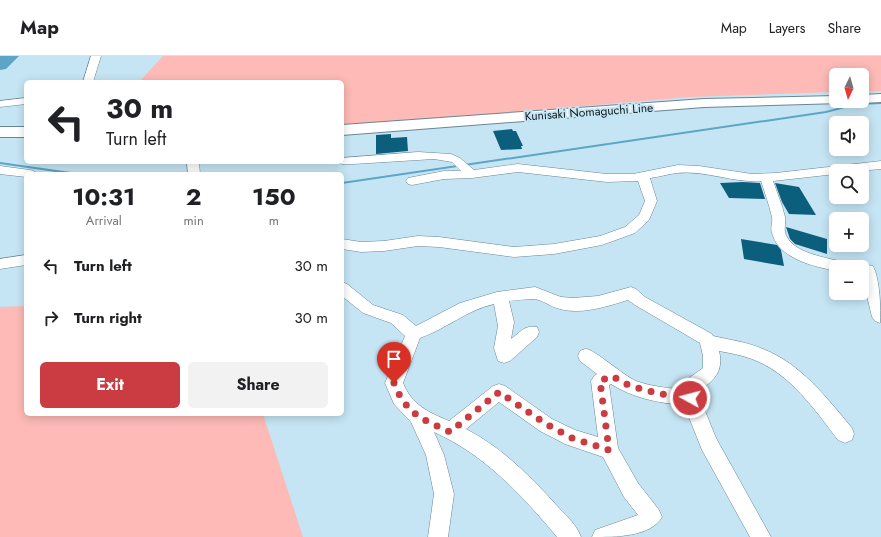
<!DOCTYPE html>
<html lang="en">
<head>
<meta charset="utf-8">
<style>
  :root { --surface:#fff; --page:#f2f2f2; --text:#202124; --muted:#757577; --line:#e0e0e0; --accent:#cb3b42 }
  body { margin:0; font-family:Jost,sans-serif; background:var(--page); color:var(--text); height:100vh; display:flex; flex-direction:column; font-size:15px; white-space:nowrap }
  * { box-sizing:border-box; margin:0 }
  p { font-size:13px; color:var(--muted) }
  .icon { flex:none; width:22px; height:22px; fill:none; stroke:currentColor; stroke-width:2; stroke-linecap:round; stroke-linejoin:round }
  .map { position:relative; flex:1; overflow:hidden }
  .side { position:absolute; left:24px; top:116px; width:320px; height:244px; display:flex; flex-direction:column; background:var(--surface); border-radius:6px; box-shadow:0 2px 10px #0003 }
  .side>* { flex:none }
  .guide { position:absolute; left:24px; top:24px; width:320px; height:84px; border-radius:6px; box-shadow:0 2px 10px #0003; background:#fff; color:var(--text); overflow:hidden }
  .needle { width:26px; rotate:185deg }
  .fabs { position:absolute; left:829px; top:12px; display:grid; gap:8px }
  .fabs a { display:grid; place-items:center; width:40px; height:40px; border-radius:6px; background:var(--surface); box-shadow:0 2px 10px #0003; font-size:20px }
  .pin { position:absolute; display:grid; place-items:center; width:34px; height:34px; color:#fff; margin:-41px -17px; border-radius:50% 50% 50% 0; rotate:-45deg; box-shadow:0 0 4px #0007 }
  .pin .icon { rotate:45deg }
  .me { position:absolute; width:44px; margin:-22px; rotate:277deg; stroke-linejoin:round; filter:drop-shadow(0 0 3px #0008) }
  .turn { display:flex; align-items:center; gap:14px; height:84px; padding:0 16px; font-size:18px }
  .turn .icon { width:52px; height:52px; stroke-width:2.5 }
  .turn b { display:block; font-size:28px; line-height:34px }
  .eta { display:flex; justify-content:space-evenly; align-items:center; height:68px; text-align:center }
  .eta b { font-size:24px; font-weight:700; line-height:28px }
  .button { display:flex; gap:8px; margin-top:auto; padding:8px 16px }
  .button a { flex:1; height:46px; border-radius:6px; background:var(--accent); color:#fff; font-size:16px; font-weight:700; line-height:46px; text-align:center }
  .button a+a { background:var(--page); color:var(--text) }
  ul { padding:0; list-style:none }
  li { display:flex; align-items:center; gap:12px; height:52px; padding:0 16px }
  li div { flex:1 }
  li b { display:block; font-size:15px }
  li em { font-style:normal }
  header { display:flex; align-items:center; gap:24px; box-sizing:border-box; height:56px; padding:0 20px; background:var(--surface); border-bottom:1px solid var(--line) }
  header strong { font-size:19px }
  nav { display:flex; gap:22px; margin-inline-start:auto; font-size:14px }
  .map>svg:first-child { display:block }
  .green { fill:#fdbab6 }
  .lines { fill:none; stroke-linecap:round; stroke-linejoin:round }
  .stream { fill:#5da5c5; fill-rule:evenodd }
  .river { fill:#5da5c5; fill-rule:evenodd }
  .building { fill:#0b5f7d }
  .street-casing { stroke:#698694; stroke-width:1 }
  .secondary-casing { stroke:#698694; stroke-width:2 }
  .street { fill:#fff; fill-rule:evenodd }
  .secondary { fill:#fff; fill-rule:evenodd }
  .route { stroke:#cb3b42; stroke-width:7; stroke-dasharray:0 12.6 }
  .labels { text-anchor:middle; stroke-width:4; stroke-linejoin:round; paint-order:stroke }
  .far-street-label { font-size:12px; fill:#0d181e; stroke:#c5e5f4 }
</style>
</head>
<body>
<header>
<strong>Map</strong>
<nav><a>Map</a><a>Layers</a><a>Share</a></nav>
</header>
<div class="map">
<svg width="881" height="481" viewBox="0 0 881 481">
  <rect width="100%" height="100%" fill="#c5e5f4"/>
  <g class="green">
    <polygon points="163,0 881,0 881,35 862,36 862,19 836,19 836,36 690,41 398,66 342,68 342,26 139,26"/>
    <polygon points="26,250 26,358 263,358 303,481 0,481 0,251"/>
  </g>
  <g class="lines">
    <g class="stream">
      <polygon points="881,46 881,48 856,49 826,57 342,128 342,126 826,55 856,47"/>
      <polygon points="0,106 78,117 80,118 69,118 0,108"/>
    </g>
    <polygon class="river" points="0,0 19,0 6,13 0,14"/>
  </g>
  <g class="building">
    <polygon points="512,73 513,75 516,75 523,90 521,90 522,93 501,94 493,75"/>
    <polygon points="391,78 391,82 407,81 408,95 376,98 376,79"/>
    <polygon points="743,126 760,127 765,143 729,142 720,127"/>
    <polygon points="775,127 799,131 816,159 789,158 782,146"/>
    <polygon points="786,171 827,183 827,198 795,188 790,183"/>
    <polygon points="741,183 777,189 781,194 784,210 744,203"/>
  </g>
  <g class="lines">
    <defs>
      <g id="street">
        <polygon points="91,0 101,0 93,26 83,26"/>
        <polygon points="26,42 26,48 0,51 0,45"/>
        <path d="M418,96L451,98L460,102L474,114L518,108L607,118H633L678,109L699,110L752,118L776,117L881,105V113L860,115H836V118L773,125C777,137 782,148 785,161C786,166 784,171 785,176C790,198 830,202 847,207L849,211H836V215C813,210 779,203 772,177C770,172 773,166 772,161C769,149 765,137 761,125C733,127 705,114 677,117C668,118 659,121 650,122L657,145L649,164L635,177L602,189L554,198L514,201L439,191L418,190L384,195L361,196L342,193V183L361,186L384,185L418,180L439,181L514,191L554,188L600,180L625,171L639,159L645,145L638,125L607,126L518,116L472,122L444,123L412,129L408,128L406,125L408,122L444,115H461L452,106L434,103L353,108H342L337,106H342V102Z"/>
        <polygon points="187,106 199,106 200,118 188,118"/>
        <polygon points="0,110 30,114 34,115 36,118 26,118 26,121 0,118"/>
        <polygon points="26,199 26,209 0,213 0,203"/>
        <path d="M862,208L873,210C880,223 881,254 880,267L875,265L872,261L862,219V211H856Z"/>
        <path d="M342,226L347,228L373,249L403,259L416,270L460,247L497,236L535,231L561,241L573,242L598,240L631,231L636,233L645,241L712,278L713,280C730,284 747,286 763,293C801,308 826,341 852,372L854,378L852,384L845,387L838,384C815,354 790,317 752,303C741,299 730,297 719,295C724,315 714,326 697,335L716,382L771,481H750L702,394L684,349C658,347 633,342 611,328L609,329L618,392L638,427L659,454L662,461C651,481 615,481 592,481L595,474L638,459L624,441L603,401L565,388L540,375L499,346L466,373C503,392 532,422 559,452C568,461 577,470 581,481H557C522,439 485,399 434,376L444,399L454,438L448,481H428L434,438L426,399L411,366L394,348L385,327L405,280L391,267L363,257L342,240ZM531,243C541,242 550,251 560,253C582,259 608,250 628,244L635,249L700,287L703,300V312L682,327L680,333C665,332 650,330 636,325C624,320 594,293 586,293C584,293 582,294 580,295L578,300L580,305L597,318L594,320L591,325L598,381L575,374L552,363L505,330L499,328L493,330L449,365C428,356 412,349 403,327L420,282C446,273 467,254 494,248L498,270L494,292L498,305L504,307L510,305L537,281L539,276L537,271C526,268 519,277 511,283L514,266L509,245Z"/>
      </g>
      <g id="secondary">
        <polygon points="881,38 881,46 862,47 856,45 862,45 862,39"/>
        <polygon points="836,40 836,45 843,45 841,47 704,51 342,79 342,69 704,43"/>
        <rect x="0" y="71" width="26" height="10"/>
      </g>
    </defs>
    <use href="#street" class="street-casing"/>
    <use href="#secondary" class="secondary-casing"/>
    <use href="#street" class="street"/>
    <use href="#secondary" class="secondary"/>
  </g>
  <g class="lines">
    <path class="route" d="M394,327C406,358 422,363 450,376L499,336L546,368L572,382L609,394L600,325L612,320L630,330L661,338L690,342"/>
  </g>
  <g class="labels">
    <g class="far-street-label">
      <text transform="translate(589 56) rotate(-4)" y="4">Kunisaki Nomaguchi Line</text>
    </g>
  </g>
</svg>
<div class="fabs">
<a><svg class="needle" viewBox="-14 -14 28 28"><path d="M0-13l5 13h-10z" fill="#e53935"/><path d="M0 13l5-13h-10z" fill="#757577"/></svg></a>
<a><svg class="icon" aria-label="sound" viewBox="0 0 24 24"><path d="M4 9h4l5-4v14l-5-4H4zM17 9q2 3 0 6"/></svg></a>
<a><svg class="icon" aria-label="search" viewBox="0 0 24 24"><circle cx="10" cy="10" r="6"/><path d="M15 15l6 6"/></svg></a>
<a>+</a>
<a>−</a>
</div>
<div class="pin" style="left:394px;top:327px;background:#d93025"><svg class="icon" aria-label="arrive" viewBox="0 0 24 24"><path d="M6 21V4h12l-3 4 3 4H6"/></svg></div>
<svg class="me" style="left:690px;top:342px" viewBox="-20 -20 40 40"><circle r="17" fill="#cb3b42" stroke="#fff" stroke-width="3"/><path d="M0-11L8 9 0 5-8 9z" fill="#fff"/></svg>
<div class="guide">
<div class="turn"><svg class="icon" aria-label="left" viewBox="0 0 24 24"><path d="M17 20v-9H6M10 6l-5 5 5 5"/></svg><div><b>30 m</b>Turn left</div></div>
</div>
<section class="side">
<div class="eta">
<div><b>10:31</b><p>Arrival</p></div>
<div><b>2</b><p>min</p></div>
<div><b>150</b><p>m</p></div>
</div>
<ul>
<li><svg class="icon" aria-label="left" viewBox="0 0 24 24"><path d="M17 20v-9H6M10 6l-5 5 5 5"/></svg><div><b>Turn left</b></div><em>30 m</em></li>
<li><svg class="icon" aria-label="right" viewBox="0 0 24 24"><path d="M7 20v-9h11M14 6l5 5-5 5"/></svg><div><b>Turn right</b></div><em>30 m</em></li>
</ul>
<div class="button"><a>Exit</a><a>Share</a></div>
</section>
</div>
</body>
</html>
